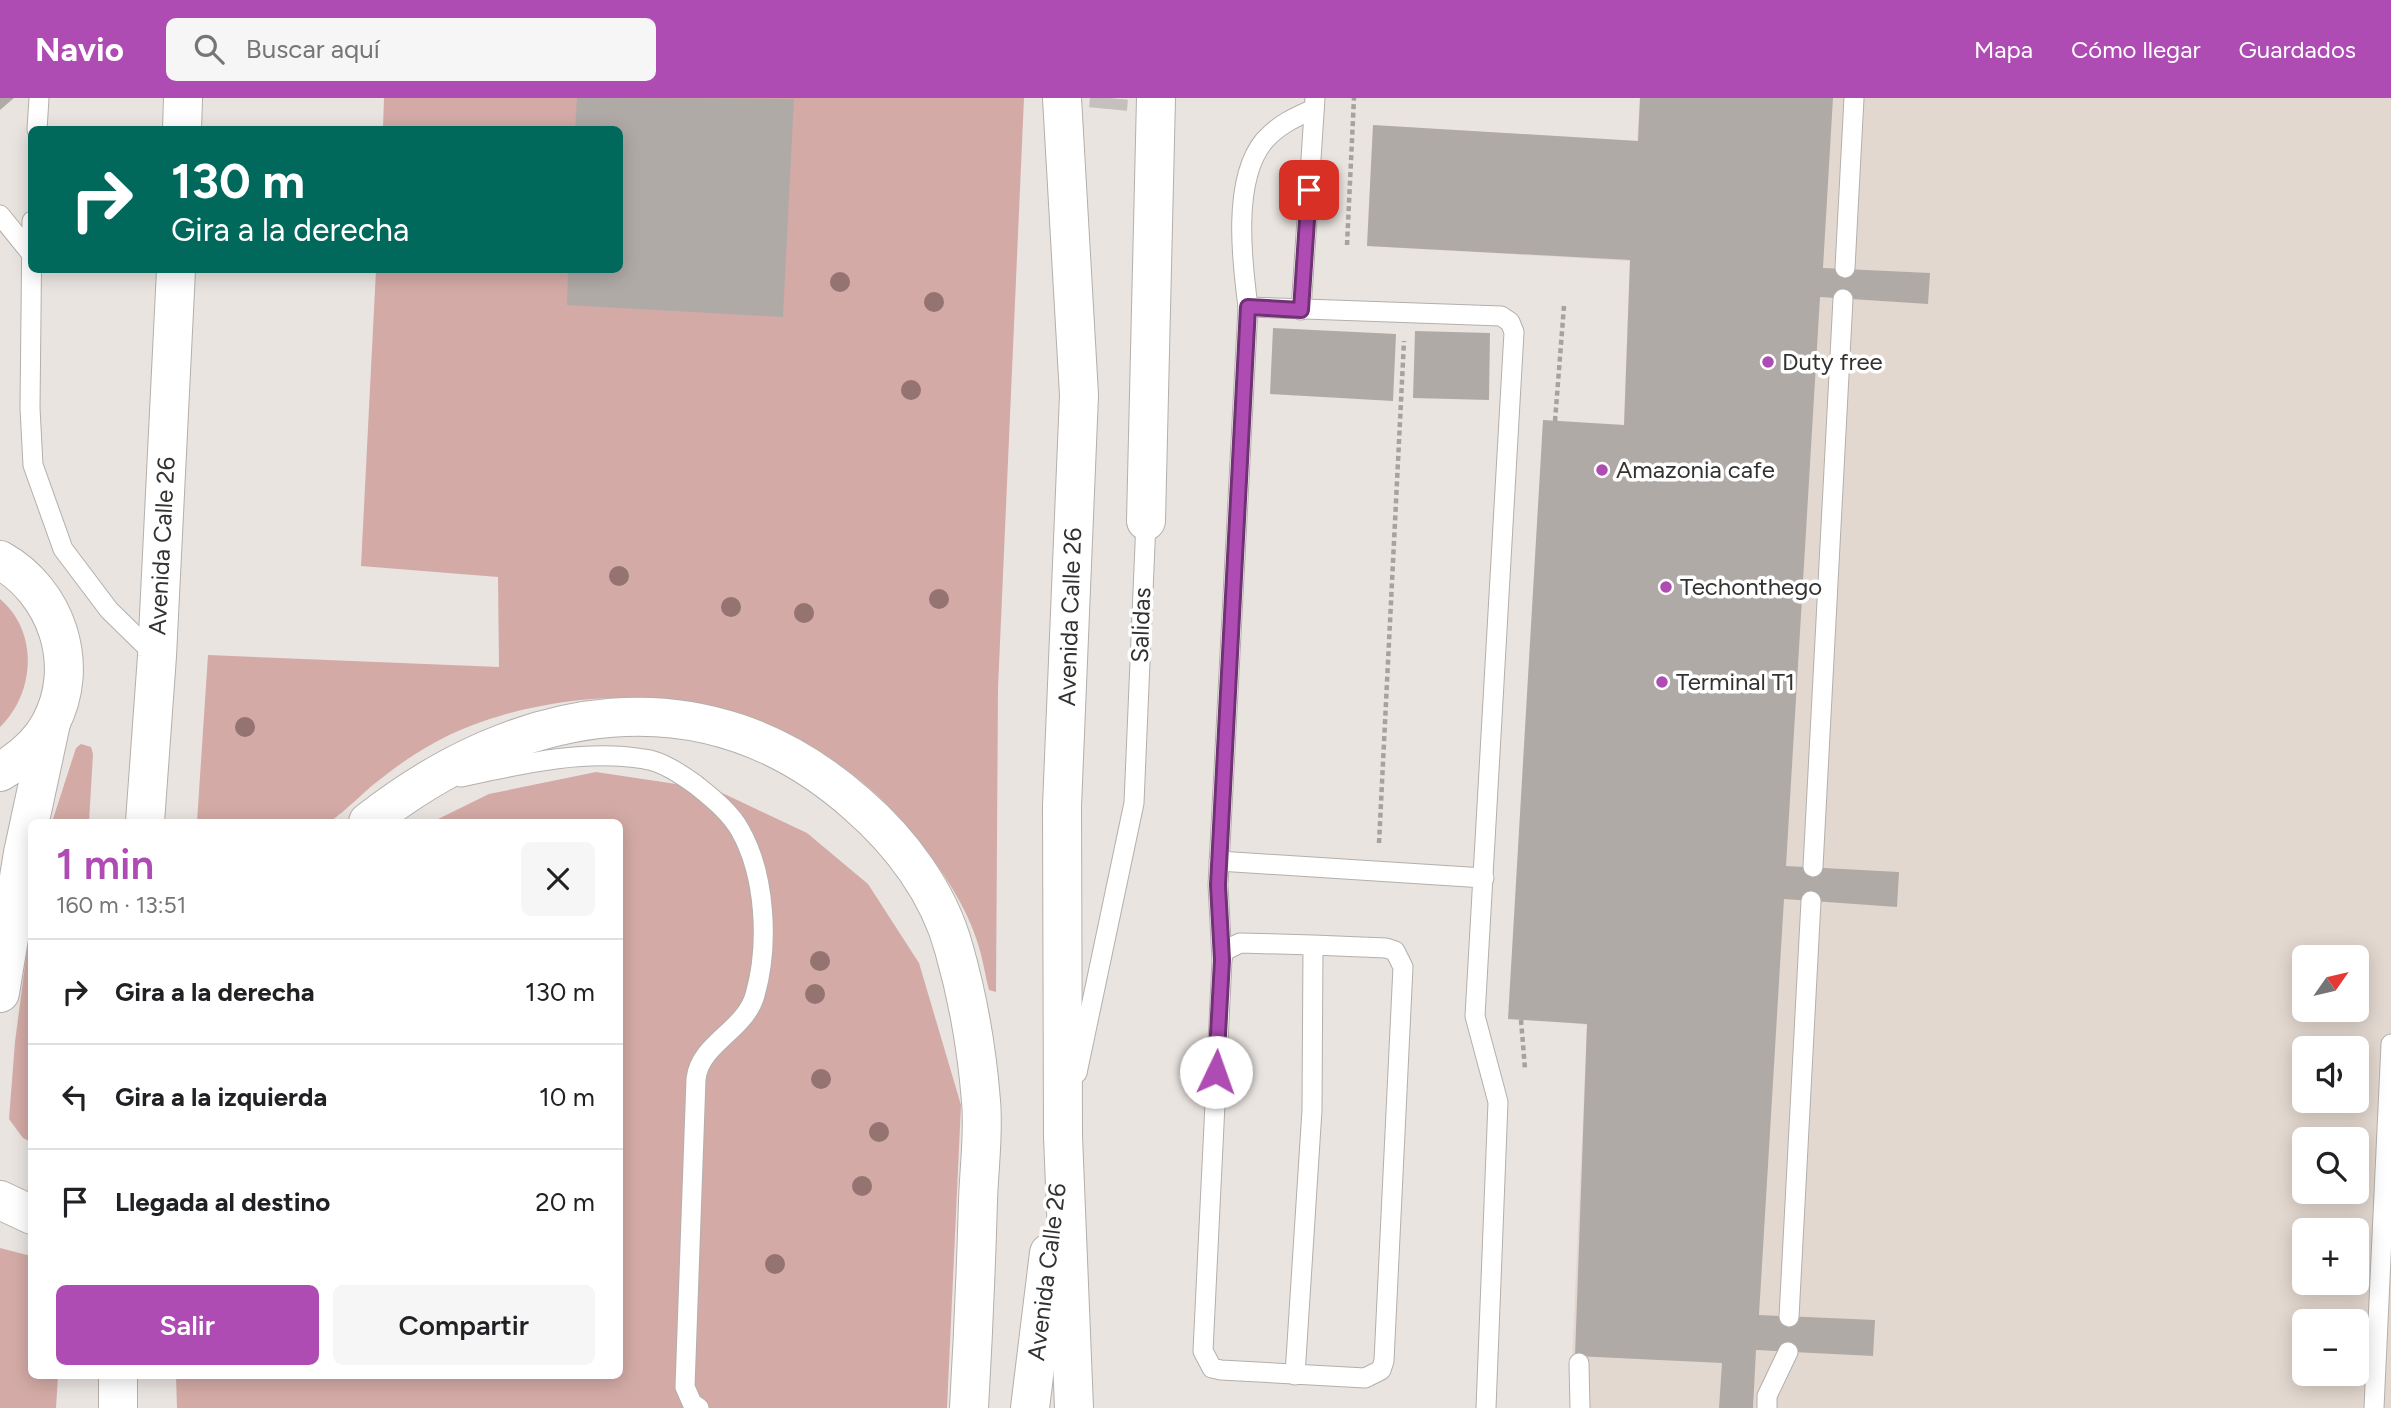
<!DOCTYPE html>
<html lang="es">
<head>
<meta charset="utf-8">
<style>
  :root { --surface:#fff; --page:#f6f6f6; --text:#202124; --muted:#757577; --line:#e0e0e0; --accent:#ae4cb4 }
  body { margin:0; font-family:Figtree,sans-serif; background:var(--page); color:var(--text); height:100vh; display:flex; flex-direction:column; font-size:26px; white-space:nowrap }
  * { box-sizing:border-box; margin:0 }
  p { font-size:23px; color:var(--muted) }
  .icon { flex:none; width:38px; height:38px; fill:none; stroke:currentColor; stroke-width:2; stroke-linecap:round; stroke-linejoin:round }
  .map { position:relative; flex:1; overflow:hidden }
  .panel { position:absolute; left:28px; top:721px; width:595px; height:560px; display:flex; flex-direction:column; background:var(--surface); border-radius:10px; box-shadow:0 4px 18px #0003 }
  .panel>* { flex:none }
  .banner { position:absolute; left:28px; top:28px; width:595px; height:147px; border-radius:10px; box-shadow:0 4px 18px #0003; background:#00695c; color:#fff; overflow:hidden }
  .needle { width:46px; rotate:56deg }
  .tools { position:absolute; left:2292px; top:847px; display:grid; gap:14px }
  .tools a { display:grid; place-items:center; width:77px; height:77px; border-radius:10px; background:var(--surface); box-shadow:0 4px 18px #0003; font-size:35px }
  .pin { position:absolute; display:grid; place-items:center; width:60px; height:60px; color:#fff; margin:-30px; border-radius:14px; box-shadow:0 4px 10px #0006 }
  .me { position:absolute; width:77px; margin:-38px; rotate:3deg; stroke-linejoin:round; filter:drop-shadow(0 0 5px #0008) }
  .turn { display:flex; align-items:center; gap:24px; height:147px; padding:0 28px; font-size:32px }
  .turn .icon { width:91px; height:91px; stroke-width:2.5 }
  .turn b { display:block; font-size:49px; line-height:60px }
  .round { display:grid; place-items:center; flex:none; width:74px; height:74px; border-radius:10px; background:var(--page) }
  .summary { display:flex; align-items:center; justify-content:space-between; height:119px; padding:0 28px }
  h1 { font-size:42px; font-weight:600; line-height:52px; color:var(--accent) }
  .button { display:flex; gap:14px; margin-top:auto; padding:14px 28px }
  .button a { flex:1; height:80px; border-radius:10px; background:var(--accent); color:#fff; font-size:28px; font-weight:600; line-height:80px; text-align:center }
  .button a+a { background:var(--page); color:var(--text) }
  ul { padding:0; list-style:none }
  li { display:flex; align-items:center; gap:21px; height:105px; padding:0 28px; border-top:2px solid var(--line) }
  li div { flex:1 }
  li b { display:block; font-size:26px }
  li em { font-style:normal }
  header { display:flex; align-items:center; gap:42px; box-sizing:border-box; height:98px; padding:0 35px; background:var(--accent); color:#fff }
  header strong { font-size:33px }
  nav { display:flex; gap:38px; margin-inline-start:auto; font-size:24px }
  .search { width:490px; height:63px; background:var(--page); display:flex; align-items:center; gap:18px; box-sizing:border-box; padding:0 24px; border-radius:10px; color:var(--muted); font-size:26px }
  .map>svg:first-child { display:block }
  .built { fill:#e3d8cf; fill-rule:evenodd }
  .green { fill:#d3aaa6 }
  .building { fill:#b0aaa7 }
  .lines { fill:none; stroke-linecap:round; stroke-linejoin:round }
  .street-tunnel { stroke:#c5c0bd; stroke-width:38; stroke-dasharray:38 19; stroke-linecap:butt }
  .lane-casing { stroke:#b4afab; stroke-width:21 }
  .street-casing { stroke:#b4afab; stroke-width:40 }
  .primary-casing { stroke:#b4afab; stroke-width:40 }
  .path { stroke:#a6a29f; stroke-width:4.5; stroke-dasharray:5 3.5; stroke-linecap:butt }
  .lane { stroke:#fff; stroke-width:19 }
  .street { stroke:#fff; stroke-width:38 }
  .primary { stroke:#fff; stroke-width:38 }
  .tree { fill:#947371 }
  .route-casing { stroke:#713175; stroke-width:18 }
  .route { stroke:#ae4cb4; stroke-width:12 }
  .poi-dot { fill:#ae4cb4; stroke:#fff; stroke-width:2.5 }
  .labels { text-anchor:middle; stroke-width:7; stroke-linejoin:round; paint-order:stroke }
  .poi-label { font-size:24px; fill:#343230; stroke:#fff; text-anchor:start }
  .street-label { font-size:24px; fill:#343230; stroke:#fff }
</style>
</head>
<body>
<header>
<strong>Navio</strong>
<div class="search"><svg class="icon" aria-label="search" viewBox="0 0 24 24"><circle cx="10" cy="10" r="6"/><path d="M15 15l6 6"/></svg>Buscar aquí</div>
<nav><a>Mapa</a><a>Cómo llegar</a><a>Guardados</a></nav>
</header>
<div class="map">
<svg width="2391" height="1310" viewBox="0 0 2391 1310">
  <rect width="100%" height="100%" fill="#e9e4e0"/>
  <path class="built" d="M1640,0H2391V1310H1570L1587,927L1563,924L1600,326L1624,327L1630,163L1367,148L1373,27L1637,43ZM2305,859H2357V912H2305ZM2305,950H2357V1003H2305ZM2305,1041H2357V1094H2305ZM2305,1132H2357V1185H2305ZM2305,1223H2357V1276H2305Z"/>
  <g class="green">
    <path d="M384,0H1024L998,590L996,894L989,892C985,877 983,861 978,846C968,812 945,777 924,749C823,615 662,572 503,617C456,630 416,652 378,683C367,691 339,719 329,724C321,728 216,724 197,724L208,557L499,569L498,479L361,468L376,172H620V32L383,31Z"/>
    <path d="M0,501C39,534 35,595 0,629Z"/>
    <polygon points="81,646 91,649 93,656 89,724 52,724 76,650"/>
    <polygon points="596,674 716,692 807,735 868,786 919,865 961,1007 947,1310 177,1310 176,1278 620,1278 620,724 432,724 489,696"/>
    <polygon points="31,822 32,1044 31,1044 23,1040 9,1021 15,944"/>
    <polygon points="0,1150 31,1158 32,1278 58,1278 56,1310 0,1310"/>
  </g>
  <g class="building">
    <polygon points="0,0 14,0 0,12"/>
    <polygon points="577,0 794,1 783,219 567,207 568,172 620,172 620,32 575,32"/>
    <polygon points="1640,0 1833,0 1823,170 1930,175 1928,206 1820,199 1786,768 1899,774 1897,809 1784,801 1759,1217 1875,1222 1873,1258 1756,1252 1753,1310 1719,1310 1722,1265 1575,1258 1587,926 1508,921 1543,322 1624,327 1630,162 1367,148 1373,27 1638,43"/>
    <polygon points="1273,230 1396,236 1393,303 1270,296"/>
    <polygon points="1415,233 1490,235 1489,302 1413,300"/>
  </g>
  <g class="lines">
    <polyline class="street-tunnel" points="1108,11 1109,0"/>
    <defs>
      <g id="lane">
        <polyline points="37,32 39,0"/>
        <polyline points="0,117 30,154"/>
        <polyline points="32,123 30,310 33,367 63,451 109,512 156,558"/>
        <polyline points="1845,170 1854,0"/>
        <polyline points="1248,209 1501,218 1510,224 1514,234 1475,918 1498,1004 1486,1310"/>
        <polyline points="1301,212 1315,0"/>
        <path d="M461,679C521,666 584,651 644,661C662,663 682,677 696,687C712,700 730,714 740,732C766,778 769,848 755,897C745,933 700,945 696,981L685,1289L692,1305L699,1310"/>
        <polyline points="1219,763 1484,780"/>
        <polyline points="1813,769 1843,201"/>
        <path d="M1222,862L1218,787L1248,209C1242,163 1232,82 1264,43C1278,27 1295,19 1314,11"/>
        <polyline points="1077,975 1134,705 1146,423"/>
        <polyline points="1789,1219 1811,803"/>
        <polyline points="1579,1265 1580,1310"/>
        <polyline points="1295,1277 1312,1012 1313,847 1386,850 1395,853 1403,869 1384,1263 1381,1272 1365,1280 1221,1272 1212,1270 1203,1253 1222,862 1224,853 1240,845 1313,847"/>
        <polyline points="1767,1310 1767,1298 1788,1254"/>
        <polyline points="2374,1310 2391,946"/>
      </g>
      <g id="street">
        <polyline points="1146,423 1156,0"/>
        <path d="M0,462C56,493 82,567 50,626C39,647 20,662 0,674"/>
        <polyline points="0,895 23,755 51,625"/>
        <polyline points="0,1102 32,1117"/>
      </g>
      <g id="primary">
        <polyline points="1062,0 1079,297 1062,708 1063,1038 1074,1310"/>
        <polyline points="182,32 183,0"/>
        <polyline points="145,724 157,558 176,172"/>
        <path d="M368,724C518,606 704,570 857,706C901,744 939,795 954,851C968,900 977,952 981,1003C984,1035 979,1070 978,1103C976,1172 973,1241 969,1310"/>
        <polyline points="118,1278 118,1310"/>
        <polyline points="1030,1310 1049,1155"/>
      </g>
    </defs>
    <use href="#lane" class="lane-casing"/>
    <use href="#street" class="street-casing"/>
    <use href="#primary" class="primary-casing"/>
    <g class="path">
      <polyline points="1347,147 1354,0"/>
      <polyline points="1555,323 1564,208"/>
      <polyline points="1379,745 1404,243"/>
      <polyline points="1521,922 1525,971"/>
    </g>
    <use href="#lane" class="lane"/>
    <use href="#street" class="street"/>
    <use href="#primary" class="primary"/>
  </g>
  <g class="tree">
    <circle cx="840" cy="184" r="10"/>
    <circle cx="934" cy="204" r="10"/>
    <circle cx="911" cy="292" r="10"/>
    <circle cx="619" cy="478" r="10"/>
    <circle cx="939" cy="501" r="10"/>
    <circle cx="731" cy="509" r="10"/>
    <circle cx="804" cy="515" r="10"/>
    <circle cx="245" cy="629" r="10"/>
    <circle cx="820" cy="863" r="10"/>
    <circle cx="815" cy="896" r="10"/>
    <circle cx="821" cy="981" r="10"/>
    <circle cx="879" cy="1034" r="10"/>
    <circle cx="862" cy="1088" r="10"/>
    <circle cx="775" cy="1166" r="10"/>
  </g>
  <g class="lines">
    <defs>
      <polyline id="route" points="1216,974 1222,862 1218,787 1248,209 1301,212 1309,92"/>
    </defs>
    <use href="#route" class="route-casing"/>
    <use href="#route" class="route"/>
  </g>
  <g class="poi-dot">
    <circle cx="1768" cy="264" r="7"/>
    <circle cx="1602" cy="372" r="7"/>
    <circle cx="1666" cy="489" r="7"/>
    <circle cx="1662" cy="584" r="7"/>
  </g>
  <g class="labels">
    <g class="poi-label">
      <text x="1782" y="272">Duty free</text>
      <text x="1616" y="380">Amazonia cafe</text>
      <text x="1680" y="497">Techonthego</text>
      <text x="1676" y="592">Terminal T1</text>
    </g>
    <g class="street-label">
      <text transform="translate(162 448) rotate(-87)" y="8">Avenida Calle 26</text>
      <text transform="translate(1070 519) rotate(-88)" y="8">Avenida Calle 26</text>
      <text transform="translate(1141 527) rotate(-88)" y="8">Salidas</text>
      <text transform="translate(1047 1174) rotate(-83)" y="8">Avenida Calle 26</text>
    </g>
  </g>
</svg>
<div class="tools">
<a><svg class="needle" viewBox="-14 -14 28 28"><path d="M0-13l5 13h-10z" fill="#e53935"/><path d="M0 13l5-13h-10z" fill="#757577"/></svg></a>
<a><svg class="icon" aria-label="sound" viewBox="0 0 24 24"><path d="M4 9h4l5-4v14l-5-4H4zM17 9q2 3 0 6"/></svg></a>
<a><svg class="icon" aria-label="search" viewBox="0 0 24 24"><circle cx="10" cy="10" r="6"/><path d="M15 15l6 6"/></svg></a>
<a>+</a>
<a>−</a>
</div>
<div class="pin" style="left:1309px;top:92px;background:#d93025"><svg class="icon" aria-label="arrive" viewBox="0 0 24 24"><path d="M6 21V4h12l-3 4 3 4H6"/></svg></div>
<svg class="me" style="left:1216px;top:974px" viewBox="-20 -20 40 40"><circle r="19" fill="#fff"/><path d="M0-13L10 11 0 6-10 11z" fill="#ae4cb4"/></svg>
<div class="banner">
<div class="turn"><svg class="icon" aria-label="right" viewBox="0 0 24 24"><path d="M7 20v-9h11M14 6l5 5-5 5"/></svg><div><b>130 m</b>Gira a la derecha</div></div>
</div>
<section class="panel">
<div class="summary"><div><h1>1 min</h1><p>160 m · 13:51</p></div><a class="round"><svg class="icon" aria-label="close" viewBox="0 0 24 24"><path d="M6 6l12 12M18 6L6 18"/></svg></a></div>
<ul>
<li><svg class="icon" aria-label="right" viewBox="0 0 24 24"><path d="M7 20v-9h11M14 6l5 5-5 5"/></svg><div><b>Gira a la derecha</b></div><em>130 m</em></li>
<li><svg class="icon" aria-label="left" viewBox="0 0 24 24"><path d="M17 20v-9H6M10 6l-5 5 5 5"/></svg><div><b>Gira a la izquierda</b></div><em>10 m</em></li>
<li><svg class="icon" aria-label="arrive" viewBox="0 0 24 24"><path d="M6 21V4h12l-3 4 3 4H6"/></svg><div><b>Llegada al destino</b></div><em>20 m</em></li>
</ul>
<div class="button"><a>Salir</a><a>Compartir</a></div>
</section>
</div>
</body>
</html>
